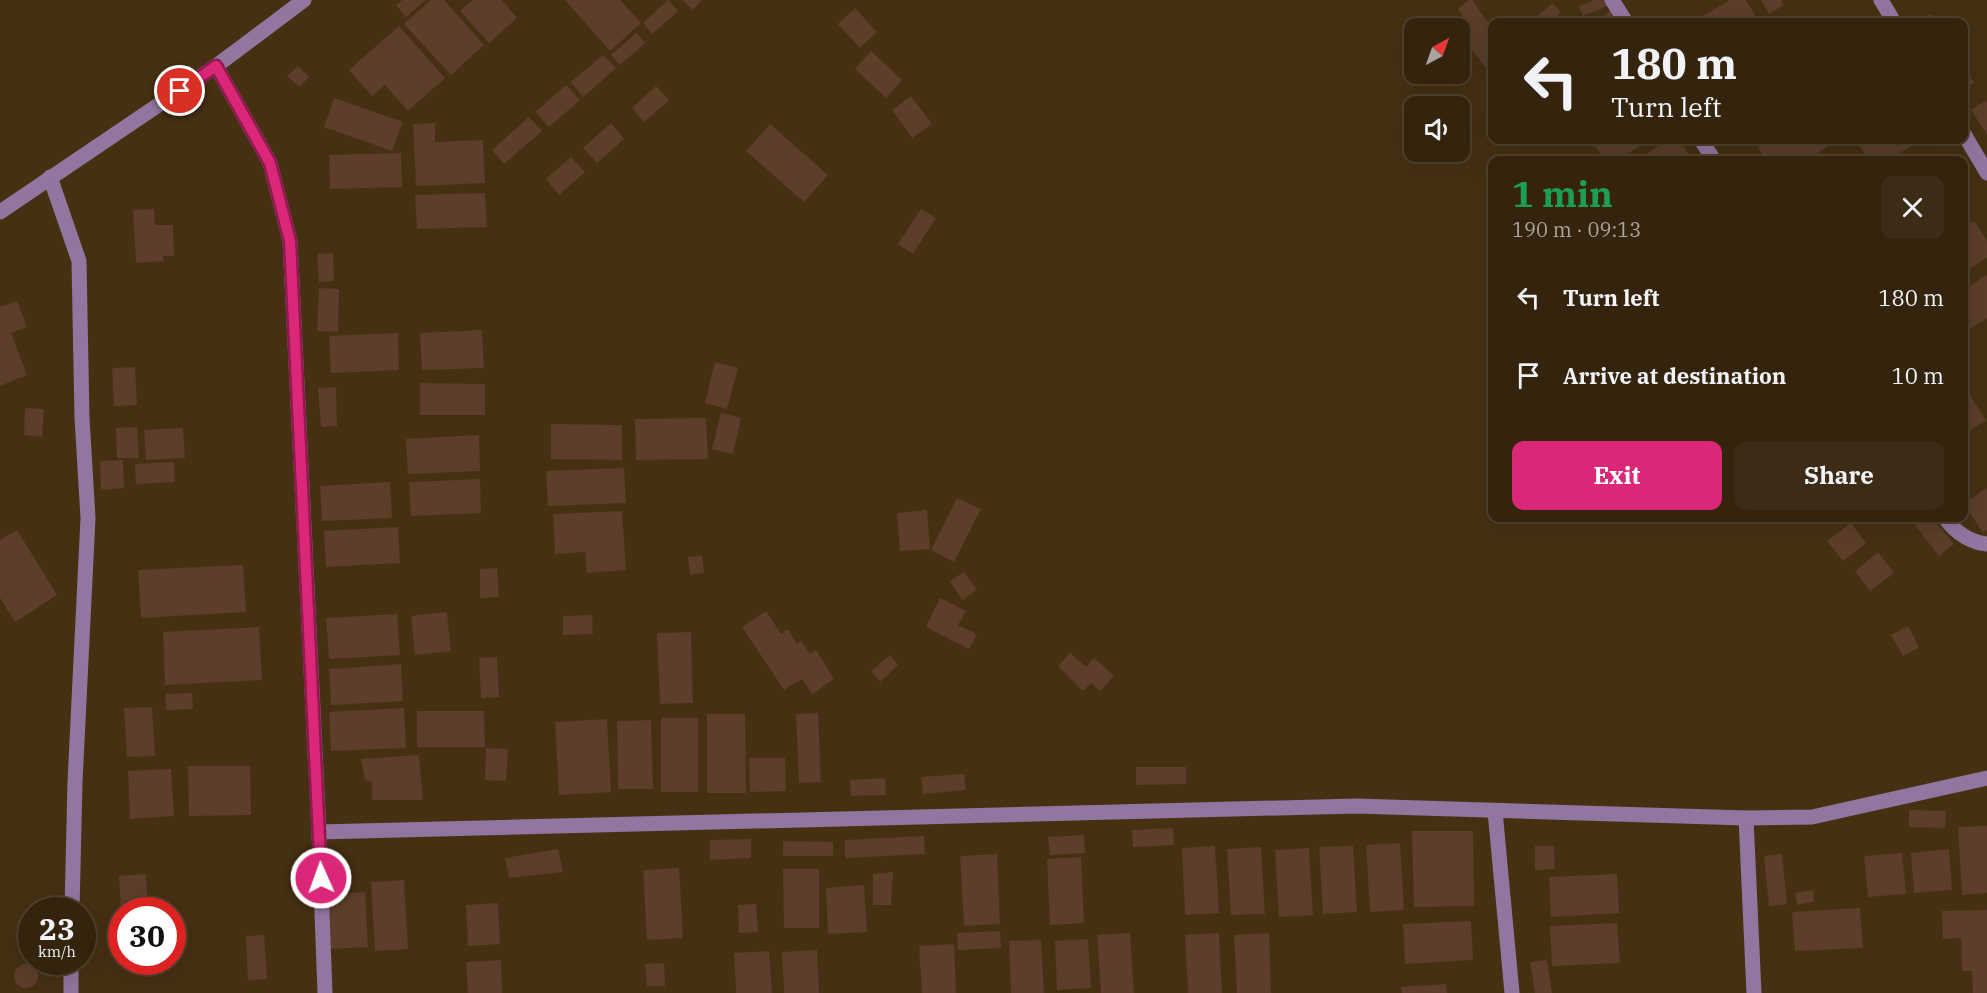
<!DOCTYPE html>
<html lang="en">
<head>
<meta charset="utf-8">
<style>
  :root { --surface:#34240e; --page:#3c2c17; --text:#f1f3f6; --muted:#a9a49e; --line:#4e412e; --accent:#db2777 }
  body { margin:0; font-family:"IBM Plex Serif",serif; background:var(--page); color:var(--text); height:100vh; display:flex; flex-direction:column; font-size:22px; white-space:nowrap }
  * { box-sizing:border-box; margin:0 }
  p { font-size:20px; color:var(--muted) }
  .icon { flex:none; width:33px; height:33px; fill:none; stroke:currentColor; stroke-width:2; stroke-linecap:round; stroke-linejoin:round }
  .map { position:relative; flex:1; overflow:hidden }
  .panel { position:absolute; left:1488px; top:156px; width:480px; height:366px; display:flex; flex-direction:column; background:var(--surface); border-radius:12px; box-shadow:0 6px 24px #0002,0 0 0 2px var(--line) }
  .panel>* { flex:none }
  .top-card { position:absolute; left:1488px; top:18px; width:480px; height:126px; border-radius:12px; box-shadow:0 6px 24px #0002,0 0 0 2px var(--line); background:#34240e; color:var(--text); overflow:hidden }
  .needle { width:39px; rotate:41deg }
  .fabs { position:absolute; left:1404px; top:18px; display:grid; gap:12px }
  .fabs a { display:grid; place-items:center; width:66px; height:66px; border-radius:12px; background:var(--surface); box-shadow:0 6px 24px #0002,0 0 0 2px var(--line); font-size:30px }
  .speed { position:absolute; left:18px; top:897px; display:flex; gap:12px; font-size:30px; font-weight:700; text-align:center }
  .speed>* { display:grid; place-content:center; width:78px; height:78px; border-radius:50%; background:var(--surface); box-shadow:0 6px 24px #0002,0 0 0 2px var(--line); line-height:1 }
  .speed small { font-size:15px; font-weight:400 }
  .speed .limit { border:9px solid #d22; background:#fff; color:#111 }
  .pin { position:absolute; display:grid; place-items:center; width:51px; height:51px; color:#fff; margin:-26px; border:3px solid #fff; border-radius:50%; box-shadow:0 2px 6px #0007 }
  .me { position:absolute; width:66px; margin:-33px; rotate:358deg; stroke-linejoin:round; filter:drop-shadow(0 0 4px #0008) }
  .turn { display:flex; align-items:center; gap:21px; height:126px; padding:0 24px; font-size:27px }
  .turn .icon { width:78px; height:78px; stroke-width:2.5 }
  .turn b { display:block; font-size:42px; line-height:51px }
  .round { display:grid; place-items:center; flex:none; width:63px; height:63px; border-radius:12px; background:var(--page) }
  .headline { display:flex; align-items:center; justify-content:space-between; height:102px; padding:0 24px }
  h1 { font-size:36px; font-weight:800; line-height:45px; color:#1e9e55 }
  .action { display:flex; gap:12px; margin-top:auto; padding:12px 24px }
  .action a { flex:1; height:69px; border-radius:12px; background:var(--accent); color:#fff; font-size:24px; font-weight:800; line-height:69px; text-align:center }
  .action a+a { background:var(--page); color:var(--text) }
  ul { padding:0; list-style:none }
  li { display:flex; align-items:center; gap:18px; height:78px; padding:0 24px }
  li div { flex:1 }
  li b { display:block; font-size:22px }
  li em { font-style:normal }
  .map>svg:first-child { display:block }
  .building { fill:#5c3e2a }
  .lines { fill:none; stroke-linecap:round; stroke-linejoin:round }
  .minor { stroke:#91769f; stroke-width:15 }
  .route-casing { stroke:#8e194d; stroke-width:15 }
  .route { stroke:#db2777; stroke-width:10 }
</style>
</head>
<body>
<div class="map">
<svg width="1987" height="993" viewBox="0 0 1987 993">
  <rect width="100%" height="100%" fill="#453012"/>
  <g class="building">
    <polygon points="402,0 426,0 406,17 396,5"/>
    <polygon points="431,0 444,0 484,45 451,75 404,24"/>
    <polygon points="473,0 502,0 517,18 489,43 460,11"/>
    <polygon points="565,0 620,0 641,23 610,51"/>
    <polygon points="668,0 678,11 652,34 643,23"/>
    <polygon points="682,0 702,0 693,10"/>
    <polygon points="1469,0 1472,0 1492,28 1492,69 1489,72 1460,33 1460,28 1456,28 1452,24 1463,16 1458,9"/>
    <polygon points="1594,0 1605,0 1608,6 1583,16 1579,6"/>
    <polygon points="1730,0 1746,0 1759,22 1692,22"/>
    <polygon points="1761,0 1781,0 1784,5 1769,14"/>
    <polygon points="1553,3 1561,13 1549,22 1540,22 1536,17"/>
    <polygon points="855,8 877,32 860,48 838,24"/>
    <polygon points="1613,9 1621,22 1605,22 1602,17"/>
    <polygon points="1931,14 1936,22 1916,22"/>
    <polygon points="399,26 445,78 408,111 385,85 372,96 349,70"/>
    <polygon points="636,33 645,43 620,65 611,55"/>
    <polygon points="871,51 902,80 886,98 855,69"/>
    <polygon points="603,55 616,68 583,97 571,82"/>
    <polygon points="298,66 309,77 299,87 287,76"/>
    <polygon points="1964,67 1974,83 1964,89"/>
    <polygon points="566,85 580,100 549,127 535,112"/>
    <polygon points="656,86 669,100 644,122 632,108"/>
    <polygon points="911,96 932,124 912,138 892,110"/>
    <polygon points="334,98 403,122 392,151 324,127"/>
    <polygon points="1986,100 1987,103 1987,135 1971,110"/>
    <polygon points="529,117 542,131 504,164 492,150"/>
    <polygon points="435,123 435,142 483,140 485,183 416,186 413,124"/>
    <polygon points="611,123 624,139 597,163 583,148"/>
    <polygon points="770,124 828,175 804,202 746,151"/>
    <polygon points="1591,140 1650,140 1617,160 1605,160"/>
    <polygon points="1669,140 1679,140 1692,160 1636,160"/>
    <polygon points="1772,140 1833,140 1835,142 1806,160 1766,160 1758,148"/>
    <polygon points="1856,140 1922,140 1888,160 1869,160"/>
    <polygon points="401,153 402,187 330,189 329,155"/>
    <polygon points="571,157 585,172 559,195 546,179"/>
    <polygon points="485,193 487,227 417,229 415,195"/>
    <polygon points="154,209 155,225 173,225 174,256 163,256 164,261 136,263 133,210"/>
    <polygon points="921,209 936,218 913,254 898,244"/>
    <polygon points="1974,221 1987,241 1987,257 1964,273 1964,228"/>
    <polygon points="333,253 334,281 319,282 317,254"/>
    <polygon points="1987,275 1987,318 1964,333 1964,290"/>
    <polygon points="319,288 339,289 338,332 317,331"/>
    <polygon points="17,301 27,327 11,333 27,375 0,386 0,307"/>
    <polygon points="482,330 484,368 422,370 420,333"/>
    <polygon points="398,333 399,370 331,373 329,336"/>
    <polygon points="715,362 738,368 727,409 705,403"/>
    <polygon points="135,367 137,405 114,406 112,368"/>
    <polygon points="420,383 485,384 485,415 420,415"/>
    <polygon points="336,387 337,426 321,427 318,388"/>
    <polygon points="1967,391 1986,420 1964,434 1964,393"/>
    <polygon points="25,408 44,409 42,437 24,435"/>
    <polygon points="721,413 741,418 733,454 712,449"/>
    <polygon points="706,418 708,459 636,460 635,419"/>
    <polygon points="551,424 622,425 622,460 551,459"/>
    <polygon points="137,427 139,458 117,458 116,428"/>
    <polygon points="183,428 185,458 146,460 144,430"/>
    <polygon points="479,435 480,471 408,474 406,439"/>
    <polygon points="123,460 124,488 101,490 100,461"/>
    <polygon points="174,462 175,482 136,484 135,464"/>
    <polygon points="624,468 626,503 548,506 546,471"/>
    <polygon points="480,479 481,513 411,516 409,482"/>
    <polygon points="390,482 392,518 322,521 320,486"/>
    <polygon points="1987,488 1987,530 1983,533 1964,503"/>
    <polygon points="957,498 981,509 954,562 931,550"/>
    <polygon points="927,510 930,549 900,551 897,513"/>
    <polygon points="622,511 626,570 587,573 585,552 555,554 553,514"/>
    <polygon points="1924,518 1932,518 1954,544 1939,556 1915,525"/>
    <polygon points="1851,523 1866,543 1843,561 1827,541"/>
    <polygon points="398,527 400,563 326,567 324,531"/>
    <polygon points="17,530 57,595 15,622 0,598 0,540"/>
    <polygon points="1878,552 1894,573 1870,591 1855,571"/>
    <polygon points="702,556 704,573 690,575 688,557"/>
    <polygon points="243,565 246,612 141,618 138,570"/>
    <polygon points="497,568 499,597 480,598 480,569"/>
    <polygon points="964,572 977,590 962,600 950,581"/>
    <polygon points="940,598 966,611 958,625 977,634 969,649 926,627"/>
    <polygon points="766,611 781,634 788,629 797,644 801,641 810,654 816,650 834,679 812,694 802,679 784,690 742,627"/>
    <polygon points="447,612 451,651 415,655 411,616"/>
    <polygon points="397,614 400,655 329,659 326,618"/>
    <polygon points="592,615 593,634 563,635 563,616"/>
    <polygon points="1908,626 1919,647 1903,656 1891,635"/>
    <polygon points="259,627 262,680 165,685 163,632"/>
    <polygon points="691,632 693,703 660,704 657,633"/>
    <polygon points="1070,653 1086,667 1094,658 1114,676 1100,691 1091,683 1083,691 1058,666"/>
    <polygon points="890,655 898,665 880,682 871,671"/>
    <polygon points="497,657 499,697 481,698 479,658"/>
    <polygon points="401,664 403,701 331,705 329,669"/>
    <polygon points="192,693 193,709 166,710 165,694"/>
    <polygon points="152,707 155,756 127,757 124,708"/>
    <polygon points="404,708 406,748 331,751 329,712"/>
    <polygon points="417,711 484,711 485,747 417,747"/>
    <polygon points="818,713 821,782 799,783 796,714"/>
    <polygon points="707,714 745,714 746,793 707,793"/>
    <rect x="661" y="718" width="37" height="74"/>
    <polygon points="607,719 611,792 559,795 555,722"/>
    <polygon points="651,720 653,789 618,789 617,721"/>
    <polygon points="486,748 508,749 506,781 485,780"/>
    <polygon points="419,755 423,800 372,800 372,782 365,780 361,759"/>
    <polygon points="749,758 785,758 786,791 750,792"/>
    <polygon points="188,766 250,766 251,815 189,816"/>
    <polygon points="1136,767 1186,767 1186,784 1136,785"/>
    <polygon points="171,769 174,816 130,819 128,771"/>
    <polygon points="964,774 966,790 923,794 921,777"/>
    <polygon points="885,778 886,795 851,796 850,780"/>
    <polygon points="1909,810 1946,811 1945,828 1909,827"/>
    <polygon points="1987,826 1987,893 1962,895 1958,827"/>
    <polygon points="1173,828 1174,845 1133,847 1132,830"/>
    <polygon points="1412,831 1473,831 1474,906 1414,907"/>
    <polygon points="1084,835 1085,853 1050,855 1048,837"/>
    <polygon points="924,836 925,854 845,858 845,840"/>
    <polygon points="751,839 751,858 710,860 710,840"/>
    <polygon points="783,841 833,842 833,856 783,856"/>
    <polygon points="1400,843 1404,910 1370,912 1366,845"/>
    <polygon points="1215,846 1219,913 1185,915 1182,848"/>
    <polygon points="1353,846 1357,912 1323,914 1319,847"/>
    <polygon points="1535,846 1554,846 1555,869 1535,870"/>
    <polygon points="1261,847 1265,914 1231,915 1227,849"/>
    <polygon points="1309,848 1313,915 1279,917 1275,850"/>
    <polygon points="558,849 563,872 509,878 505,858"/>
    <polygon points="1949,849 1952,890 1914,893 1911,853"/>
    <polygon points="1902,853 1906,894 1868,897 1864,856"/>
    <polygon points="997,854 1000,924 964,926 960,856"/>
    <polygon points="1782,854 1787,904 1769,906 1764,856"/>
    <polygon points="1081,857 1084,923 1050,925 1047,859"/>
    <polygon points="679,868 683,938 647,940 643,870"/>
    <polygon points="783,869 819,869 819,928 784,928"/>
    <polygon points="893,872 891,905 873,905 873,874"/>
    <polygon points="146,874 148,910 121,910 119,876"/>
    <polygon points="1617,874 1619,913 1551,917 1549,877"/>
    <polygon points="404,880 408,949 375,951 371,882"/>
    <polygon points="864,885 867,932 828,934 826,888"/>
    <polygon points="1813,890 1814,902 1797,905 1795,893"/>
    <polygon points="365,892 368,947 329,949 326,895"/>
    <polygon points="498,903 500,944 468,946 466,905"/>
    <polygon points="756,904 758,932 739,933 738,905"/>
    <polygon points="1860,908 1863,948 1795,951 1792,912"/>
    <polygon points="1987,910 1987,993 1973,993 1972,971 1962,971 1961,938 1943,939 1942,911"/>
    <polygon points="1471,921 1473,960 1405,964 1403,924"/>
    <polygon points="1617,923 1620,963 1552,966 1550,926"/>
    <polygon points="1000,931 1001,948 958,950 957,933"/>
    <polygon points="1130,933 1134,993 1101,993 1097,935"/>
    <polygon points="1219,933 1222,993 1188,993 1185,935"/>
    <polygon points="1269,933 1271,993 1237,993 1234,935"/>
    <polygon points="264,935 267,979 248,980 246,936"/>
    <polygon points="1088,939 1091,988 1057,990 1055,941"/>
    <polygon points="1041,940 1044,993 1011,993 1009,941"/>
    <polygon points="954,944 956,993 922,993 919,946"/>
    <polygon points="817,950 819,993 784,993 782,952"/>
    <polygon points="769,951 772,993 736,993 734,953"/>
    <polygon points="501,960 502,993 468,993 466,962"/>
    <polygon points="1547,960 1552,993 1535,993 1530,962"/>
    <polygon points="664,963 665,986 647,986 645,964"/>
    <circle cx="26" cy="976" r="12"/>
    <polygon points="1446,984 1447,993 1402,993 1401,987"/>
  </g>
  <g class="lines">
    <g class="minor">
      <polyline points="1612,0 1626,22"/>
      <polyline points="1881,0 1894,22"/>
      <polyline points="216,66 270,163 290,241 319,832 325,993"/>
      <polyline points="1964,134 1987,173"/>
      <polyline points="1701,140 1714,160"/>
      <polyline points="50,177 79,261 82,418 88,518 75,782 72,910"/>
      <polyline points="0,212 216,66 304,0"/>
      <path d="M1945,518C1956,533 1969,542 1987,544"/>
      <polyline points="1495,811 1512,993"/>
      <polyline points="1746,818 1754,993"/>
      <polyline points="319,832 1356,806 1746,818 1812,817 1987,778"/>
      <polyline points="71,993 71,962"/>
    </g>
  </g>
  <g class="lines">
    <defs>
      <polyline id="route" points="180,91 216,66 270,163 290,241 321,878"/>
    </defs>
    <use href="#route" class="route-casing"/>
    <use href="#route" class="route"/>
  </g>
</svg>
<div class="fabs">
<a><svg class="needle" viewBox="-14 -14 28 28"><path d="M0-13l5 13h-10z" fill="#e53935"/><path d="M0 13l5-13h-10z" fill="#a9a49e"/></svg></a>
<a><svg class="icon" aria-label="sound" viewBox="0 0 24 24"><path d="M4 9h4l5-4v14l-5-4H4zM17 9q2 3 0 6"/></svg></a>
</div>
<div class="speed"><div>23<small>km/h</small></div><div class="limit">30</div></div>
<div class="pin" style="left:180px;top:91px;background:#d93025"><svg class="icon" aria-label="arrive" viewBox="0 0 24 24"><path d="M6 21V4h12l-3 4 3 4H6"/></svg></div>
<svg class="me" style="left:321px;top:878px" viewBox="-20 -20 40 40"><circle r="17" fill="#db2777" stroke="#fff" stroke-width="3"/><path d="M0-11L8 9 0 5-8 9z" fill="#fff"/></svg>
<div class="top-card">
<div class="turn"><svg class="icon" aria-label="left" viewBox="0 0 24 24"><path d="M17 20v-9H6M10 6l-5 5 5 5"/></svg><div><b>180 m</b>Turn left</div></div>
</div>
<section class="panel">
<div class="headline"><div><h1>1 min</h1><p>190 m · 09:13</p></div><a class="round"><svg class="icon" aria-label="close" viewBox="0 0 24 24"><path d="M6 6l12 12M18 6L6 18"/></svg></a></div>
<ul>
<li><svg class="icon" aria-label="left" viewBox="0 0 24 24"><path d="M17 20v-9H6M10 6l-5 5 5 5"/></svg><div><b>Turn left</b></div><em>180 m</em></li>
<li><svg class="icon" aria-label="arrive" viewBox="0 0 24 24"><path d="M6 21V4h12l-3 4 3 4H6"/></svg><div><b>Arrive at destination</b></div><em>10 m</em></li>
</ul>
<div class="action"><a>Exit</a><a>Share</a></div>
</section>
</div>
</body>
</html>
